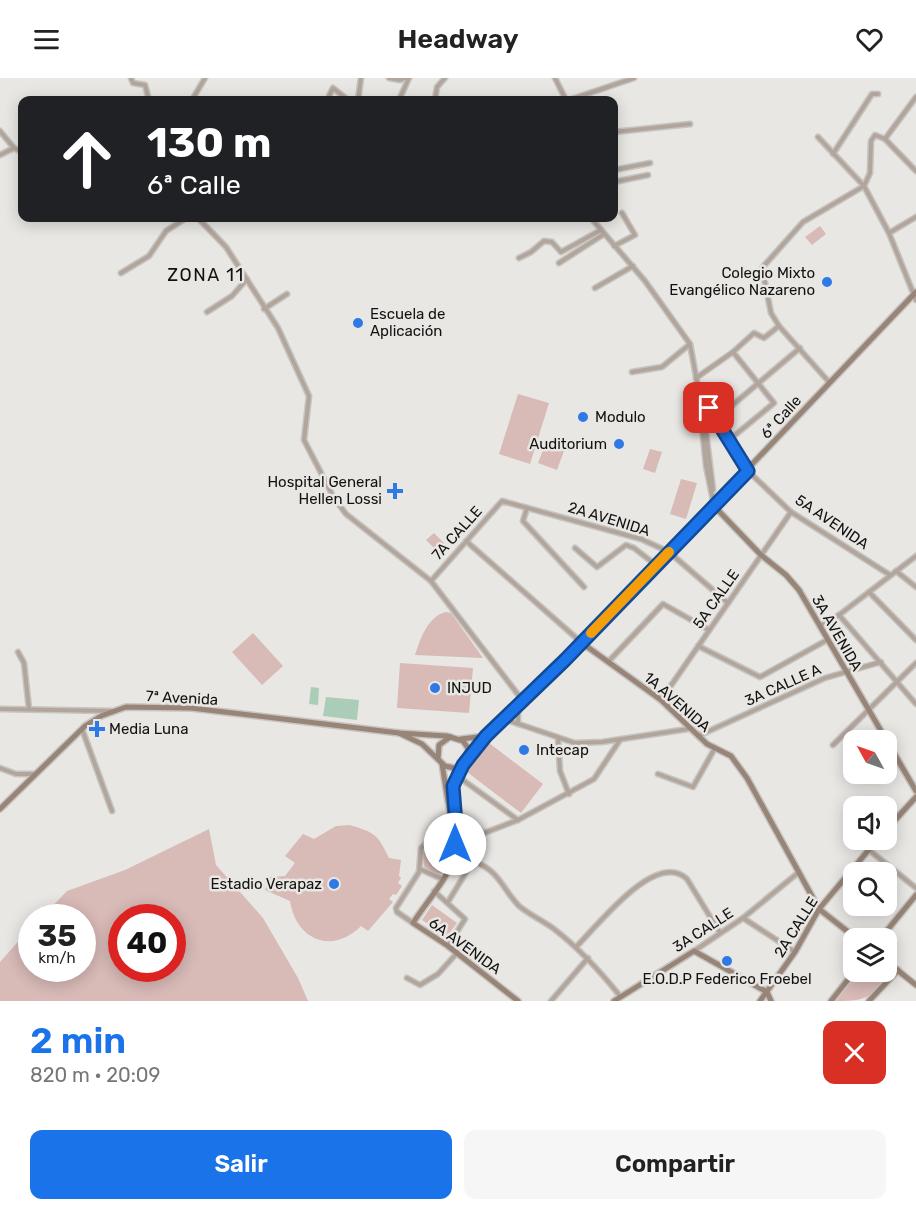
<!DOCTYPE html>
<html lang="es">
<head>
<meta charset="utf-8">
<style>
  :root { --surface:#fff; --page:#f6f6f6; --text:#222; --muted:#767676; --accent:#1a73e8 }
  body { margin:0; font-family:Rubik,sans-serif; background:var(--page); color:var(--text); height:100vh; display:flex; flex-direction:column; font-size:22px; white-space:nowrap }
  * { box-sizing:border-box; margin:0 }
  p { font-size:20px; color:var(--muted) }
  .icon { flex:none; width:33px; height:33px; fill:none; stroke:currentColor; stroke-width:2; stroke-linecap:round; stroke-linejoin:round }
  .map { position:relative; height:923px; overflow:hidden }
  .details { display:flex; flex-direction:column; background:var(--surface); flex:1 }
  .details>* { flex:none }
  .top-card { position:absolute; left:18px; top:18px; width:600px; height:126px; border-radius:12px; box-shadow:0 3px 15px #0003; background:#202124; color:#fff; overflow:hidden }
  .needle { width:39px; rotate:310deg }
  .fabs { position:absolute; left:843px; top:652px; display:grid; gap:12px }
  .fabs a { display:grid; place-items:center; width:54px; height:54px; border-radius:12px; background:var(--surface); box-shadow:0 3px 15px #0003; font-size:30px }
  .speed { position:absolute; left:18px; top:826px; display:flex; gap:12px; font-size:30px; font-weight:700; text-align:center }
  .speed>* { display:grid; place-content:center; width:78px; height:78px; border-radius:50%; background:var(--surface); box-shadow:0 3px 15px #0003; line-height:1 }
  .speed small { font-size:15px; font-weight:400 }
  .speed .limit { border:9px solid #d22; background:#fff; color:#111 }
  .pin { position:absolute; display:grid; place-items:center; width:51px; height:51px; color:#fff; margin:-26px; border-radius:12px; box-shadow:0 3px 9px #0006 }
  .me { position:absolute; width:66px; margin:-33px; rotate:0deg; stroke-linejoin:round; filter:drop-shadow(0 0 4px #0008) }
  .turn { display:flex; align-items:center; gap:21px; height:126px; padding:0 30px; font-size:27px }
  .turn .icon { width:78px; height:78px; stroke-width:2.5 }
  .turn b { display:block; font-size:42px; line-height:51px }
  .round { display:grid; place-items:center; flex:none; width:63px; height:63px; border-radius:12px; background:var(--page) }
  .headline { display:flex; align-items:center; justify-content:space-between; height:102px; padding:0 30px }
  h1 { font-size:36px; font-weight:600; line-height:45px; color:var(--accent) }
  .primary-button { display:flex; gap:12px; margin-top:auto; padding:12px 30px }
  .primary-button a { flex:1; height:69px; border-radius:12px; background:var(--accent); color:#fff; font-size:24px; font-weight:600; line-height:69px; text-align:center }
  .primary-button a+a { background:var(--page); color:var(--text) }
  header { display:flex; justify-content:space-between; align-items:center; height:78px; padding:0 30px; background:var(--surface); font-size:27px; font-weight:600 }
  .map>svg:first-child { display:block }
  .green { fill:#d8bab7; fill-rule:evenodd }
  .water { fill:#abccb7 }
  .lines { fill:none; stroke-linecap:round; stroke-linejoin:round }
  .street-casing { stroke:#c7c5c2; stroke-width:7 }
  .secondary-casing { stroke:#c7c5c2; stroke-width:8 }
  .street { stroke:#b2a59c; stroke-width:4 }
  .secondary { stroke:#988577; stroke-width:5 }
  .route-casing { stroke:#114b97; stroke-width:15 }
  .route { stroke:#1a73e8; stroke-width:10 }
  .slow { stroke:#f59e0b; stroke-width:10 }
  .poi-dot { fill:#2e79e5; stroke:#e9e7e4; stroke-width:2 }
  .labels { text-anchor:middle; stroke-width:5; stroke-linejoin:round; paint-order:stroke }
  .poi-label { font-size:15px; fill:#121211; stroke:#e9e7e4; text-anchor:start }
  .street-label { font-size:15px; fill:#121211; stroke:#e9e7e4 }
  .quarter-label { font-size:18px; letter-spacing:1.5px; fill:#121211; stroke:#e9e7e4 }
</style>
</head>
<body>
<header><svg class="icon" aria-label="menu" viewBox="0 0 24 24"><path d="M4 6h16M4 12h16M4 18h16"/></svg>Headway<svg class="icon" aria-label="heart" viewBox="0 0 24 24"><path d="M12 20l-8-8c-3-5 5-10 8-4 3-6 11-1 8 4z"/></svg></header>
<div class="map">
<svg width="916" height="923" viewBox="0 0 916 923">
  <rect width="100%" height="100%" fill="#e9e7e4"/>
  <g class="green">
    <polygon points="820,148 826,156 812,167 805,159"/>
    <polygon points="518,316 549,325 530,386 499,376"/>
    <polygon points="545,367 564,373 557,392 538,385"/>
    <polygon points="650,371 662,374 655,395 643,391"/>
    <polygon points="681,401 697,405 686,441 670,436"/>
    <polygon points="434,455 447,468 439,475 426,462"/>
    <path d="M446,534L451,535L483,580L415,577C420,561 428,538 446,534Z"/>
    <polygon points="253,555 283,588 262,607 232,574"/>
    <polygon points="400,585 473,590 469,635 397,630"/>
    <polygon points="489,665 543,706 521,735 467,694"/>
    <path d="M349,747C375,754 378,757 389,780L401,782L399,798L401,800L398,805L402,808L396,817L393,816L389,821L393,824L368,853L361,848C332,877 296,862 290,823L265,812L270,799L285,798L295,785L285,778L303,756L314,761L336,748Z"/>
    <path d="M209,751L216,787L263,840L298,900L308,923H0V884L31,849L32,891H82V840H41L67,813L125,792ZM122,840H172V891H122Z"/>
    <path d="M448,758C455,773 449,783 441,796L430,793L424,788L423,776L431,766Z"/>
    <polygon points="432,827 457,845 447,858 422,842"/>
    <path d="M887,887L891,893C870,919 870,923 836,923L859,894H886Z"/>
  </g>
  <g class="water">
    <polygon points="311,609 319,610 318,627 309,626"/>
    <polygon points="326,619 359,622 357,642 323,638"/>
  </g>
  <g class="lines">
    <defs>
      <g id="street">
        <polyline points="131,0 133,5 145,7 149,22"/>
        <polyline points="389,0 400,2 405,0"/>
        <polyline points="555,0 566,22"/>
        <polyline points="192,22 205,0"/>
        <polyline points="332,22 329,18 333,10 348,22"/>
        <polyline points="358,22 361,0"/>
        <polyline points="399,22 409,0"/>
        <polyline points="435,22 437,9 445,0"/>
        <polyline points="569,22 634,0"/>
        <polyline points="0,53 14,70 22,74"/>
        <polyline points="614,54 690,46"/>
        <polyline points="818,59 864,108 889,155 916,222"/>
        <polyline points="885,61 916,19"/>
        <polyline points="833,76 872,16 878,16"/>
        <polyline points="0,77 14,70"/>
        <polyline points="614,92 650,85"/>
        <polyline points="614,104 648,97"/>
        <polyline points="198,140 226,169 278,250 309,318 304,362 334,420 346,436 431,503 523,623"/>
        <polyline points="591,140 645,203 690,266 698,309 706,388 714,427"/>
        <polyline points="889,155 916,139"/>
        <polyline points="614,168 635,157 622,135"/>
        <polyline points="519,180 531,174 544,163 552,164 561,174 601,152"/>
        <polyline points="559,185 604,156"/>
        <polyline points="121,195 149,178 166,153 186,140"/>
        <polyline points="595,210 633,188"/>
        <polyline points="264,231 287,216"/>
        <polyline points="207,234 232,218 247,201"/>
        <polyline points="632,294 662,289 690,266"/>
        <polyline points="696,300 733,274 754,255 764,260 779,248"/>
        <polyline points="829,304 779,248 771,235 762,190 803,144 864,108 870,95 871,63 875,57 885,61 916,93"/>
        <polyline points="701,319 748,393 791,434 890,497"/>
        <polyline points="703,330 713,412"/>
        <polyline points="716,341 800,270"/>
        <polyline points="729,362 774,325 733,274"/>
        <polyline points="527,430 523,443 584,509"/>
        <polyline points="466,463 582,565"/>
        <polyline points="575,470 597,489 626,467 634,470 656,487"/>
        <polyline points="896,493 916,509"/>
        <polyline points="431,503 502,423 641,461 669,474 728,525"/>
        <polyline points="869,514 916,562"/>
        <polyline points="839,537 916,626"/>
        <polyline points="820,548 839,537 916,478"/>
        <polyline points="698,568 760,599 827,562"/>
        <polyline points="18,574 24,585 29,631"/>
        <polyline points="608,584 663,526 709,552"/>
        <polyline points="661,622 791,434"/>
        <polyline points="1,631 112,633"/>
        <polyline points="504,641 575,665 602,664 688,651"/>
        <polyline points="518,646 518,629"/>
        <polyline points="82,651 112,733"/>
        <polyline points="698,658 825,600 881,584"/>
        <polyline points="558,660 560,693 569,716"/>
        <polyline points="833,667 916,585"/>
        <polyline points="0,690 16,696 33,696"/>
        <polyline points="658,696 693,709 715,670"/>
        <polyline points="456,697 518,742"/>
        <polyline points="456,766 518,742 594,701 620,662"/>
        <polyline points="869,772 916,810"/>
        <polyline points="420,791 442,801"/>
        <polyline points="434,813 465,841 448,868"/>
        <path d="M448,824L468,791L477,785C499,793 504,813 519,828C530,837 543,843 554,851C580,871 600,893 620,918"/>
        <polyline points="743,840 795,874"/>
        <polyline points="413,845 397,834 396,830 419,794 421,770 432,760 453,751"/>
        <path d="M576,869C596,850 655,771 687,801L720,855"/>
        <polyline points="694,873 743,840 799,794"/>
        <polyline points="407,900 420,907 438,896 457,875"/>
        <polyline points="551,923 588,880"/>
      </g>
      <g id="secondary">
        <polyline points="714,428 761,477 786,497 799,512 916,713"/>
        <polyline points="582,565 661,622 707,666 731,678 747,700 819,831 857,861"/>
        <polyline points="399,655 422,666 445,688 454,690 463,687 486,658 582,565 916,214"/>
        <polyline points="461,661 486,658"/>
        <polyline points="438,681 439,667 450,659"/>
        <polyline points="442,686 455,766"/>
        <path d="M462,688C444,715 460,747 454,778C450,798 424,827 413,845L448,868L518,923"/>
        <polyline points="0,731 85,648 101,638 126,629 191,630 399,655 447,658 463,663 468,670 467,680"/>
        <polyline points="886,752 916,719"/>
        <polyline points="880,861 916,817"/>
        <polyline points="886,883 916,907"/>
        <polyline points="614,923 694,873 767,914 771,923"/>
        <polyline points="760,923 795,874 819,831 877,762"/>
        <polyline points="831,923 854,894"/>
        <polyline points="869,923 898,892"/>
      </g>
    </defs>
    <use href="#street" class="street-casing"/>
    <use href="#secondary" class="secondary-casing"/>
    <use href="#street" class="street"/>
    <use href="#secondary" class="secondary"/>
  </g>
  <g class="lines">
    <defs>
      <polyline id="route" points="455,766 457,758 453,708 463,687 486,658 565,582 748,393 709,330"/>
    </defs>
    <use href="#route" class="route-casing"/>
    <use href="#route" class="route"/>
    <polyline class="slow" points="591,555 669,474"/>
  </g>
  <g class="poi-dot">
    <circle cx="827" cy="204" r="6"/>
    <circle cx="358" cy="245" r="6"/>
    <circle cx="583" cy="339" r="6"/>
    <circle cx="619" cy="366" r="6"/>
    <path d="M392 404h6v6h6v6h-6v6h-6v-6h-6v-6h6z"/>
    <circle cx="435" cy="610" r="6"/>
    <path d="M94 642h6v6h6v6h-6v6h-6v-6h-6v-6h6z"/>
    <circle cx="524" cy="672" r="6"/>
    <circle cx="334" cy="806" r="6"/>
    <circle cx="727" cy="883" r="6"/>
  </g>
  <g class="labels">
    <g class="poi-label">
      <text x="815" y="200" text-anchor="end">Colegio Mixto<tspan x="815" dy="17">Evangélico Nazareno</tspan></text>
      <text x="370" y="241">Escuela de<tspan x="370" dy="17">Aplicación</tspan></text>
      <text x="595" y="344">Modulo</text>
      <text x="607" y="371" text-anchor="end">Auditorium</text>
      <text x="382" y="409" text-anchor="end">Hospital General<tspan x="382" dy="17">Hellen Lossi</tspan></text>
      <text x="447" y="615">INJUD</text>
      <text x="109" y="656">Media Luna</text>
      <text x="536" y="677">Intecap</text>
      <text x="322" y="811" text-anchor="end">Estadio Verapaz</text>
      <text x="727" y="906" text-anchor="middle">E.O.D.P Federico Froebel</text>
    </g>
    <g class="street-label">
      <text transform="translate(781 339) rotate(-48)" y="5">6ª Calle</text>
      <text transform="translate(609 441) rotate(17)" y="5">2A AVENIDA</text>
      <text transform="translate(832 444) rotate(34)" y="5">5A AVENIDA</text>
      <text transform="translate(457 455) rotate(-48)" y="5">7A CALLE</text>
      <text transform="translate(716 521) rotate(-55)" y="5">5A CALLE</text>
      <text transform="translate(837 555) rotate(60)" y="5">3A AVENIDA</text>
      <text transform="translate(783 607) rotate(-24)" y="5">3A CALLE A</text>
      <text transform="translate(182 620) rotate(3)" y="5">7ª Avenida</text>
      <text transform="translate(677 624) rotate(41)" y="5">1A AVENIDA</text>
      <text transform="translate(796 849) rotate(-58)" y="5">2A CALLE</text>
      <text transform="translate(703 852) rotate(-33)" y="5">3A CALLE</text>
      <text transform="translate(465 868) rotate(36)" y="5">6A AVENIDA</text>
    </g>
    <g class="quarter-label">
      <text x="206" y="203">ZONA 11</text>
    </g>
  </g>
</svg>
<div class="fabs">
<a><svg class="needle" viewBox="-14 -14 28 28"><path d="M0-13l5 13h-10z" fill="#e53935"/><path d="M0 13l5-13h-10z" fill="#767676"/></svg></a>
<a><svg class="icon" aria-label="sound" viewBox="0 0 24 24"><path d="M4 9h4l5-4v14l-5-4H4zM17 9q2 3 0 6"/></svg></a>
<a><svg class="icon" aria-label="search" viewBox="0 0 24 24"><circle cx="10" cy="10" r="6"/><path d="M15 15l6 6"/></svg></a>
<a><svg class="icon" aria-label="layers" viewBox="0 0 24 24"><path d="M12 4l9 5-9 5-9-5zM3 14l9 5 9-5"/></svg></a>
</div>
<div class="speed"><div>35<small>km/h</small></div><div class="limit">40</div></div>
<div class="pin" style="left:709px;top:330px;background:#d93025"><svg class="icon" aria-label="arrive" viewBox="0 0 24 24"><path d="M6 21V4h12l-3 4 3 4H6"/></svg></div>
<svg class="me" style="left:455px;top:766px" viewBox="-20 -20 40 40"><circle r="19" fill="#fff"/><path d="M0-13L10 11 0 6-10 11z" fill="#1a73e8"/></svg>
<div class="top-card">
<div class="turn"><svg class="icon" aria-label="ahead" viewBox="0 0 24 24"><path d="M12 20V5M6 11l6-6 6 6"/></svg><div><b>130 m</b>6ª Calle</div></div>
</div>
</div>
<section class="details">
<div class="headline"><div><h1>2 min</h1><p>820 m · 20:09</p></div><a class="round" style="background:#d93025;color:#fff"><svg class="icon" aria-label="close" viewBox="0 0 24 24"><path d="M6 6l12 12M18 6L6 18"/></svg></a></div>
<div class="primary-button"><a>Salir</a><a>Compartir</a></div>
</section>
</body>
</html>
